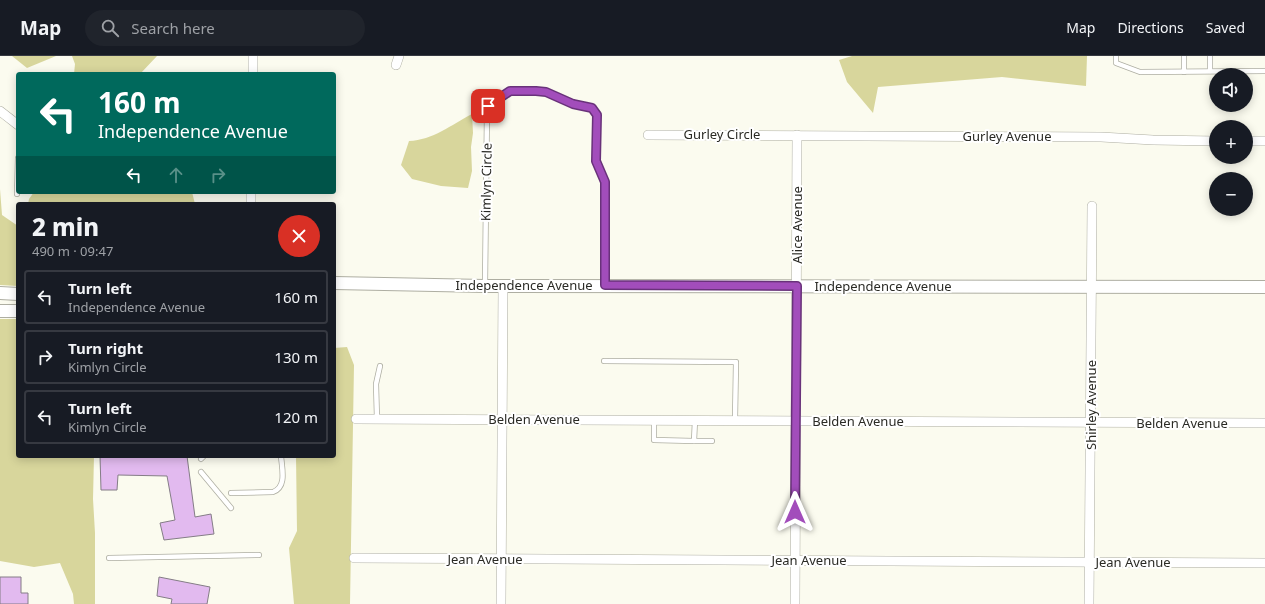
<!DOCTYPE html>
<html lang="en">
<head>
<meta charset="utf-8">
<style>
  :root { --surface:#171b24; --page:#20242c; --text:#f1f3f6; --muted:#9ea1a6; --line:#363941 }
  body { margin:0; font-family:"Noto Sans",sans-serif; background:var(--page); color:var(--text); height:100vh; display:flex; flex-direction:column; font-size:15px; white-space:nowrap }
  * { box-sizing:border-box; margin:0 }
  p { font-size:13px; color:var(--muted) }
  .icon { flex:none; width:22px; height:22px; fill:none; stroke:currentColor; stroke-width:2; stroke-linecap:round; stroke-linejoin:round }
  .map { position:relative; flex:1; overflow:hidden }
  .sheet { position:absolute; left:16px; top:146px; width:320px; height:256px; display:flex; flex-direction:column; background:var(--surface); border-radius:4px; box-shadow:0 2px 10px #0003 }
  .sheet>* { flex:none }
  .guide { position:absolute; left:16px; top:16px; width:320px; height:122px; border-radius:4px; box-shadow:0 2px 10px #0003; background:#00695c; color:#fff; overflow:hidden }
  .fabs { position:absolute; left:1209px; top:12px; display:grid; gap:8px }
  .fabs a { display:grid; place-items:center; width:44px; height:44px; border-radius:50%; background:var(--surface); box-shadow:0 2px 10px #0003; font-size:20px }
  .pin { position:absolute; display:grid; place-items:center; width:34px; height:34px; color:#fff; margin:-17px; border-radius:8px; box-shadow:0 2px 6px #0006 }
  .me { position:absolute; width:44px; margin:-22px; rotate:0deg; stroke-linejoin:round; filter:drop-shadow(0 0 3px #0008) }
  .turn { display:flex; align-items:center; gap:14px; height:84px; padding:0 16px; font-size:18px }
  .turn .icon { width:52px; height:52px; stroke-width:2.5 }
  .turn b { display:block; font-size:28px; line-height:34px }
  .lanes { display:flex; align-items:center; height:38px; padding:0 16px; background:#0003; justify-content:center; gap:20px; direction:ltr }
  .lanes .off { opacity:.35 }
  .round { display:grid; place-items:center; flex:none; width:42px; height:42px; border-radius:21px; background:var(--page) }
  .overview { display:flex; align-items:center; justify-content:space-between; height:68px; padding:0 16px }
  h1 { font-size:24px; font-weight:800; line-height:30px }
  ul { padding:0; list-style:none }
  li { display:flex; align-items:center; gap:12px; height:54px; margin:0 8px 6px; padding:0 8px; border:2px solid var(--line); border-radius:4px }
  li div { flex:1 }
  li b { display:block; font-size:15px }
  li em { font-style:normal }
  header { display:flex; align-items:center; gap:24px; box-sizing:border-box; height:56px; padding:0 20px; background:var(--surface); border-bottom:1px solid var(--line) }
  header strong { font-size:19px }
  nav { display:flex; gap:22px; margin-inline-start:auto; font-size:14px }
  .search { width:280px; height:36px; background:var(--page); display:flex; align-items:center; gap:10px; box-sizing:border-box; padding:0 14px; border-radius:22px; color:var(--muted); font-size:15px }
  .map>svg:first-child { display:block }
  .green { fill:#d8d69c }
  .building { fill:#e2baef; stroke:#847d86 }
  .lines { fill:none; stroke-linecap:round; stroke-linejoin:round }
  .service-casing { stroke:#aeaea2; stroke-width:6 }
  .minor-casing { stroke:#aeaea2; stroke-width:10 }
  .tertiary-casing { stroke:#aeaea2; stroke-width:14 }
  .service { stroke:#fff; stroke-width:4.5 }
  .minor { stroke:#fff; stroke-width:9 }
  .tertiary { stroke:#fff; stroke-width:12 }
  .route-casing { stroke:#69327a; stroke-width:10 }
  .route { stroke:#a24dbb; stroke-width:7 }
  .labels { text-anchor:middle; stroke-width:4; stroke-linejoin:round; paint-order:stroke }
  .street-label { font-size:13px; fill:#2a2a25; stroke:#fff }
</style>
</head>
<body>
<header>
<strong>Map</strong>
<div class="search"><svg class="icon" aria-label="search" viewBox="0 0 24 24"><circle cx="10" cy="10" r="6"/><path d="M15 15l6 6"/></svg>Search here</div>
<nav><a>Map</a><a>Directions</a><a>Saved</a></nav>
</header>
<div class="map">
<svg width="1265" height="548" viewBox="0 0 1265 548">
  <rect width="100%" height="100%" fill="#fbfbef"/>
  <g class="green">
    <polygon points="12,0 56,0 27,12"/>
    <polygon points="72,0 157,0 140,18 74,18 75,8"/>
    <polygon points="852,0 1087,0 1086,30 1002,21 878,31 873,57 847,26 839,4"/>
    <path d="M472,58L473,77L471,91L472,115L468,132L441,130L412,123L401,109L409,85C433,84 451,69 472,58Z"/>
    <polygon points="0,133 2,159 18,170 18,230 0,229"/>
    <polygon points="34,136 192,136 195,148 28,148 29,143"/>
    <polygon points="0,263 18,263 18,400 94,400 93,443 95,477 95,548 74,548 73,538 60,507 34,511 0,505"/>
    <polygon points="347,291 354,309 350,548 294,548 289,492 297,475 296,400 334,400 334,292"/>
  </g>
  <g class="building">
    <polygon points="100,400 187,400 195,461 211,458 214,478 164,484 160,467 175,464 167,420 118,419 117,434 101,434"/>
    <polygon points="0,521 21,521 21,537 28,537 28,548 0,548"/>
    <polygon points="159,521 210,531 207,548 171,548 172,543 157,540"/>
  </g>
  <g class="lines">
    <defs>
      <g id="service">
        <polyline points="1116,0 1116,7 1140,16 1265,15"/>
        <polyline points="1210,15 1210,0"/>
        <polyline points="1184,16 1184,0"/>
        <polyline points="17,138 18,102"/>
        <polyline points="485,230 487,54 491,46 510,35 546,36 573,48 592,52 597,59 596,105 605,126 605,229"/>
        <polyline points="604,305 736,306 735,364"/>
        <polyline points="377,363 376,328 380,310"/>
        <polyline points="654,364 654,384 694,385 695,364"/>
        <polyline points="694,385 712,385"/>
        <polyline points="201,403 204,400"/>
        <polyline points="201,416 231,452"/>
        <path d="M231,437L273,436C287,431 282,413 281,400"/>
        <polyline points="109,502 259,499"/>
      </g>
      <g id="minor">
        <polyline points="396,9 399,0"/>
        <polyline points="253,18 253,0"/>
        <polyline points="0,55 18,69"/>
        <polyline points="648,79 1101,81 1153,84 1216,85"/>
        <polyline points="1246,85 1265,85"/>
        <polyline points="251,148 251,136"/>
        <polyline points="356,363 1265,367"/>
        <polyline points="354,502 1265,507"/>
        <polyline points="501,548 503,230"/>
        <polyline points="795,548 797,79"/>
        <polyline points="1089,548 1092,150"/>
      </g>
      <g id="tertiary">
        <polyline points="334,227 485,230 1265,231"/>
        <polyline points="0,237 18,238"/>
        <polyline points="0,255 18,255"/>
      </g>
    </defs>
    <use href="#service" class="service-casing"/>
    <use href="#minor" class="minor-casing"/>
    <use href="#tertiary" class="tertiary-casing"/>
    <use href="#service" class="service"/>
    <use href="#minor" class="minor"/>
    <use href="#tertiary" class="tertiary"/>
  </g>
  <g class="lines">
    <defs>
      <polyline id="route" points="488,50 510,35 536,35 546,36 573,48 592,52 597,59 596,105 605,126 605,229 797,230 795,456"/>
    </defs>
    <use href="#route" class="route-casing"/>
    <use href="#route" class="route"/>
  </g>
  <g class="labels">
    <g class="street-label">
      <text x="722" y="83">Gurley Circle</text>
      <text x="1007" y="85">Gurley Avenue</text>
      <text transform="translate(486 126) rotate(-89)" y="5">Kimlyn Circle</text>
      <text transform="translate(797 169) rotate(-90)" y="5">Alice Avenue</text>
      <text x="524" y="234">Independence Avenue</text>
      <text x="883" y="235">Independence Avenue</text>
      <text transform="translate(1091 349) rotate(-90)" y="5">Shirley Avenue</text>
      <text x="534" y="368">Belden Avenue</text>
      <text x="858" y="370">Belden Avenue</text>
      <text x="1182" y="372">Belden Avenue</text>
      <text x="485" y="508">Jean Avenue</text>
      <text x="809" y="509">Jean Avenue</text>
      <text x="1133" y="511">Jean Avenue</text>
    </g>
  </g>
</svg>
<div class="fabs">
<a><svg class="icon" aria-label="sound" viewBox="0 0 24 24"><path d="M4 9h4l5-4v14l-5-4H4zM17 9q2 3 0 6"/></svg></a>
<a>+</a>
<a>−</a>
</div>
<div class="pin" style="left:488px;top:50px;background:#d93025"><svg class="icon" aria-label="arrive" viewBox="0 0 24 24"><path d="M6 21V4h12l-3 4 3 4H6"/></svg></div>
<svg class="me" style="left:795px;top:456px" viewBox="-20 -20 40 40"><path d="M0-17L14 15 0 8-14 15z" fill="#a24dbb" stroke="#fff" stroke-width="4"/></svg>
<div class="guide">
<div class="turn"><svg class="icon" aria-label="left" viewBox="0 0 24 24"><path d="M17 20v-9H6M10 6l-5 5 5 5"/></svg><div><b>160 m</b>Independence Avenue</div></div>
<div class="lanes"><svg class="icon" aria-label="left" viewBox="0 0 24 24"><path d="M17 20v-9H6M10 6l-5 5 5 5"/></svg><svg class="icon off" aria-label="ahead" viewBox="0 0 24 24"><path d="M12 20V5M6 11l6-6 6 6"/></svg><svg class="icon off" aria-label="right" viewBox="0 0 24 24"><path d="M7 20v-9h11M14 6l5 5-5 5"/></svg></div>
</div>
<section class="sheet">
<div class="overview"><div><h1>2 min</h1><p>490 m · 09:47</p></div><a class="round" style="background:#d93025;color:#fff"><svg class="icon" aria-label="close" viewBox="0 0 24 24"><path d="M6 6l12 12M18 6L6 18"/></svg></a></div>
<ul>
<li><svg class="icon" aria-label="left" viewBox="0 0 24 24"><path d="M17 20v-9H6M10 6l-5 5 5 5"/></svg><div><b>Turn left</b><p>Independence Avenue</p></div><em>160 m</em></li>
<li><svg class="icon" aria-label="right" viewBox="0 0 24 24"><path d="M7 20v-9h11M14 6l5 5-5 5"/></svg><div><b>Turn right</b><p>Kimlyn Circle</p></div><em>130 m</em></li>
<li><svg class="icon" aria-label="left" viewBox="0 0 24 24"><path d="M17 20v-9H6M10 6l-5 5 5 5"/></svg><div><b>Turn left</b><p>Kimlyn Circle</p></div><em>120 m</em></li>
</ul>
</section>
</div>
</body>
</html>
